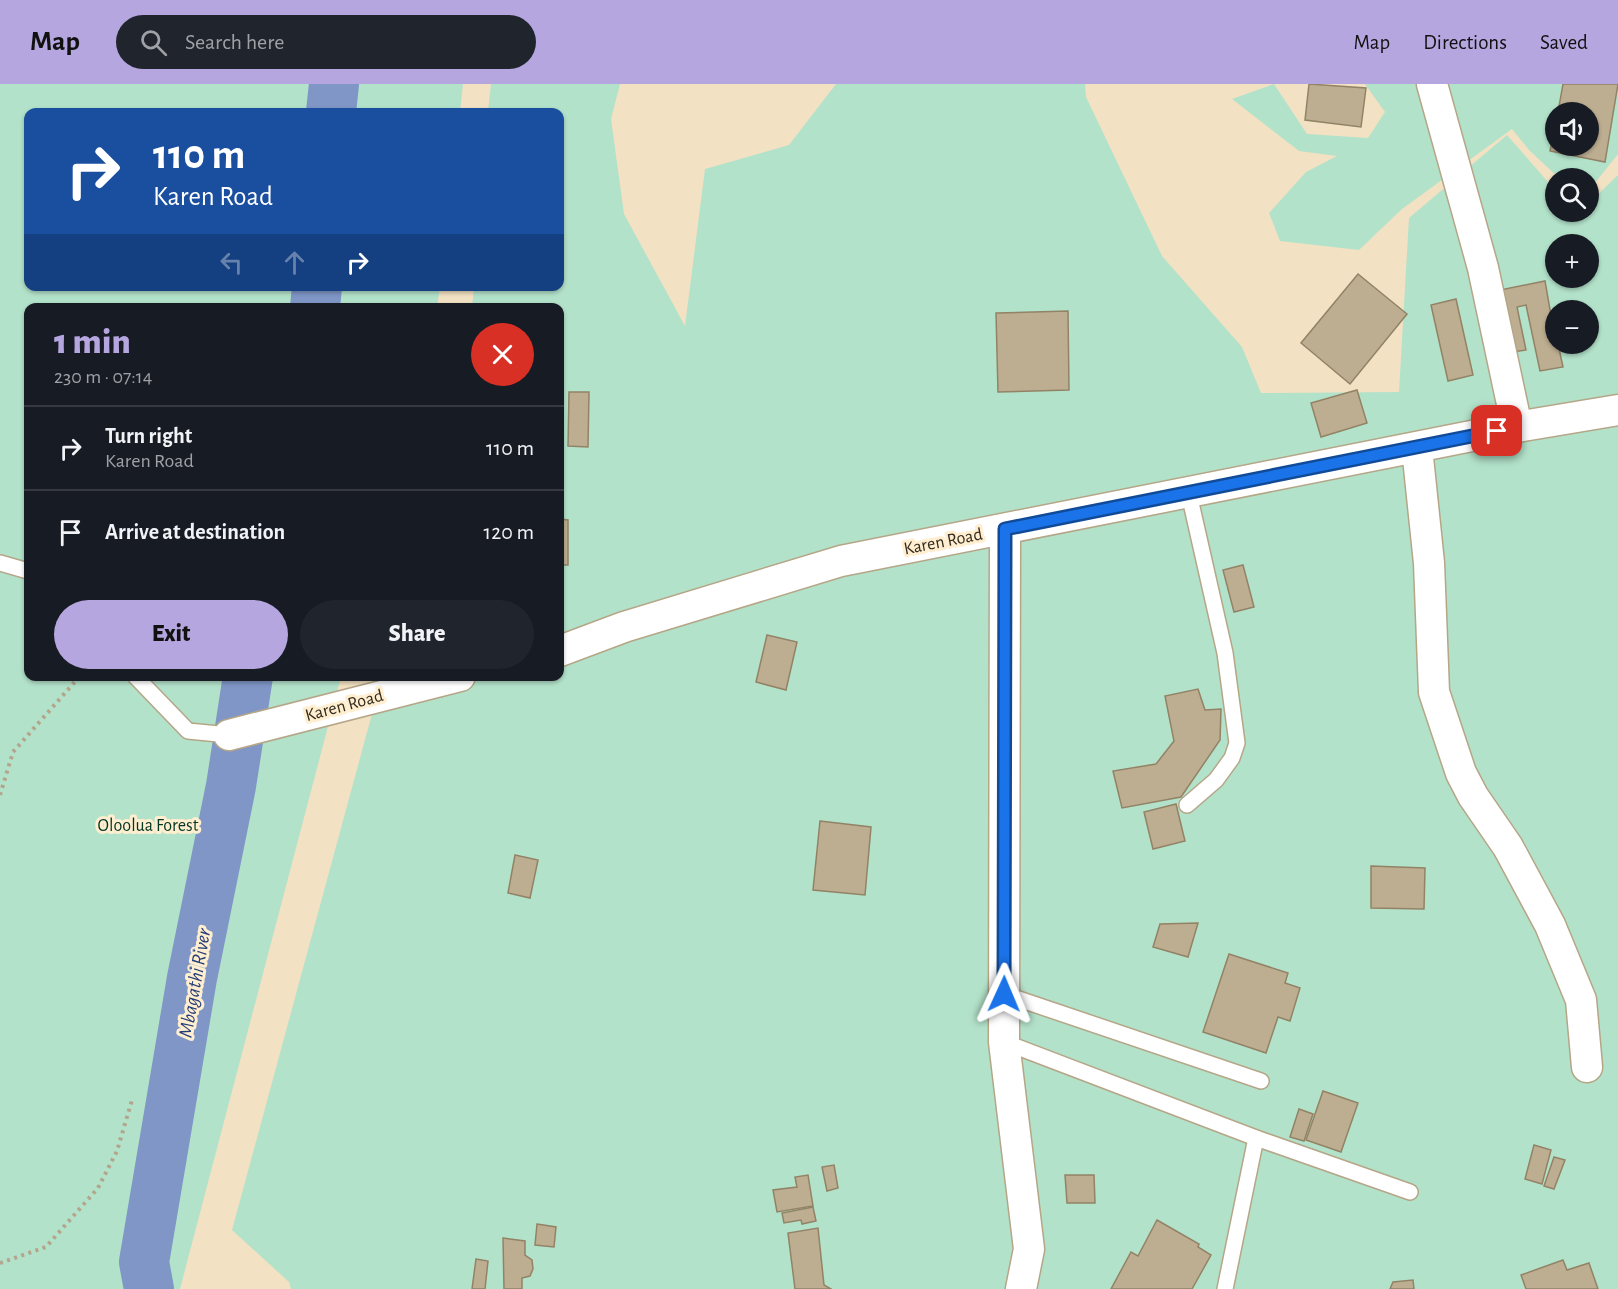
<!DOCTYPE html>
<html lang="en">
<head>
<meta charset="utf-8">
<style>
  :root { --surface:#171b24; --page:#20242c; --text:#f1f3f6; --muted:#9ea1a6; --line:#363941; --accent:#b5a6df }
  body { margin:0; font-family:"Alegreya Sans",sans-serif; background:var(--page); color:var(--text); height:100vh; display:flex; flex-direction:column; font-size:22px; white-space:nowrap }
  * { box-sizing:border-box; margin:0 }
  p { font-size:20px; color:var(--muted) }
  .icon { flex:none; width:33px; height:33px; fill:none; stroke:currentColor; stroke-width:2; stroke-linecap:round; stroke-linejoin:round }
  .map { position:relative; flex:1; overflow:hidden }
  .panel { position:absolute; left:24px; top:219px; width:540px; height:378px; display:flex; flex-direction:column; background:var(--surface); border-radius:12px; box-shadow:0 2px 4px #0004 }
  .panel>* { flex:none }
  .banner { position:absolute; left:24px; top:24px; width:540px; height:183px; border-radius:12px; box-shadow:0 2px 4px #0004; background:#1a4fa0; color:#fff; overflow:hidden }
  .controls { position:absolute; left:1545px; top:18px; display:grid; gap:12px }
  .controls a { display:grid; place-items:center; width:54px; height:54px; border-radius:50%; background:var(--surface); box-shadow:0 2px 4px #0004; font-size:30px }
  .pin { position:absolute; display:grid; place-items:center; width:51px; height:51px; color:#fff; margin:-26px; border-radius:12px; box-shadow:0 3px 9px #0006 }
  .me { position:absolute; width:66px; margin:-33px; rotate:1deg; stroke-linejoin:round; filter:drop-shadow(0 0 4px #0008) }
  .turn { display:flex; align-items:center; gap:21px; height:126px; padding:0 30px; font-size:27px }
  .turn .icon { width:78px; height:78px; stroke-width:2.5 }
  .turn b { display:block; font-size:42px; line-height:51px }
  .lanes { display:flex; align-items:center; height:57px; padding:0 30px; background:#0003; justify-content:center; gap:30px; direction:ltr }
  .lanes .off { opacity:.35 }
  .round { display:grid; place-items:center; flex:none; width:63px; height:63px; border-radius:32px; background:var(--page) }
  .summary { display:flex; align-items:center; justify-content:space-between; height:102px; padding:0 30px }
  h1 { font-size:36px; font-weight:800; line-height:45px; color:var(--accent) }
  .action { display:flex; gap:12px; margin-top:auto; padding:12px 30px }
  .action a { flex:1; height:69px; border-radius:36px; background:var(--accent); color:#111; font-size:24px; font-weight:800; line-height:69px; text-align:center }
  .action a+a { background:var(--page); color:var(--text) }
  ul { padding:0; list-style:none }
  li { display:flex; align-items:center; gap:18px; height:84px; padding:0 30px; border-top:2px solid var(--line) }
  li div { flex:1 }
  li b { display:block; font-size:22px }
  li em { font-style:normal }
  header { display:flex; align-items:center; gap:36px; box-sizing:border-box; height:84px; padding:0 30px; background:var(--accent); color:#111 }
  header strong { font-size:28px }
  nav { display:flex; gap:33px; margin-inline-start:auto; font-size:21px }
  .search { width:420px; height:54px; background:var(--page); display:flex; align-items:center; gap:15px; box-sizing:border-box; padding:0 21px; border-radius:33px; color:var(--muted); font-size:22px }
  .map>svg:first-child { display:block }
  .green { fill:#b3e2ca; fill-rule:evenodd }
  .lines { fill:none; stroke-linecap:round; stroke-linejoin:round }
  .river { stroke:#7f96c6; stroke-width:50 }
  .building { fill:#beae91; stroke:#928366; stroke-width:1.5 }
  .service-casing { stroke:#b5a688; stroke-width:18 }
  .minor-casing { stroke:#b5a688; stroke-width:33 }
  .path { stroke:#b2a58c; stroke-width:4; stroke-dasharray:3 4.5; stroke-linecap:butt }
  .service { stroke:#fff; stroke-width:15 }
  .minor { stroke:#fff; stroke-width:30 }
  .route-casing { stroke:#114b97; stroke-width:15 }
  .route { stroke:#1a73e8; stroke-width:10 }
  .labels { text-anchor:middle; stroke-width:6; stroke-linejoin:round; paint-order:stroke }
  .street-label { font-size:18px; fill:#322b1f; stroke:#ffeecf }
  .park-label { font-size:18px; fill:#023825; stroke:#ffeecf }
  .water-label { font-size:20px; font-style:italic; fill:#223d78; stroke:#ffeecf }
</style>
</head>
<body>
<header>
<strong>Map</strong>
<div class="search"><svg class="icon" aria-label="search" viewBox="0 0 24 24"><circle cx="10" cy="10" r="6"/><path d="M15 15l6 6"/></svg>Search here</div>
<nav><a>Map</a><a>Directions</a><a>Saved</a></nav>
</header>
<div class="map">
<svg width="1618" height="1205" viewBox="0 0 1618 1205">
  <rect width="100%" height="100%" fill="#f2e1c2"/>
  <g class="green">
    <polygon points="0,0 463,0 460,28 28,28 28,202 440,203 437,223 28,224 28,592 341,593 180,1205 0,1205"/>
    <path d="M491,0H620L611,35L624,130L685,242L705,85L789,61L836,0H1085L1086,13L1162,172L1242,263L1261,309L1399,308L1409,134L1507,51L1555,106L1556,128L1577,130L1588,128L1589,119L1618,91V1205H291L289,1198L232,1146L382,593L560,592V224L472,223L474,203L560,202V28H488ZM1556,160H1588V194H1556ZM1556,226H1588V260H1556Z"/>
    <path d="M1274,0L1307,50L1368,54L1385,28L1365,0H1618V70L1594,100H1589L1588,94H1559L1529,66L1512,45L1402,125L1359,166L1280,157L1269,129L1306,88L1337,72L1299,67L1232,15ZM1556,28H1588V62H1556Z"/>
  </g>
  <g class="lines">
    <g class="river">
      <polyline points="331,28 334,0"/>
      <polyline points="315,224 317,202"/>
      <polyline points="149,1205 144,1178 192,894 231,702 248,592"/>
    </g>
  </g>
  <g class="building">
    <polygon points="1309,0 1366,4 1361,43 1305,36"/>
    <polygon points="1563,0 1618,0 1605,78 1550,67 1556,40 1556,62 1588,62 1588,28 1558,28"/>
    <polygon points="1358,190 1407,230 1350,300 1301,259"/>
    <polygon points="1545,197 1556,260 1558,260 1563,283 1540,287 1526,221 1517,223 1526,266 1513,268 1500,206"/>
    <polygon points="1456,215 1473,291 1448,297 1431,221"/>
    <polygon points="1068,227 1069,306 998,308 996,229"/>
    <polygon points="1357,306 1367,339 1321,353 1311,319"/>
    <polygon points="569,308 589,308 588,363 568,362"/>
    <polygon points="560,435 568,436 568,481 560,481"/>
    <polygon points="1243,481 1254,523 1234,528 1223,486"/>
    <polygon points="767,551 797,558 786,606 756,598"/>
    <polygon points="1198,605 1205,626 1221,625 1220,656 1181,713 1122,724 1113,687 1156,680 1174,657 1165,612"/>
    <polygon points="1176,720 1185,757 1153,765 1144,728"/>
    <polygon points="820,737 871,743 865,811 813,806"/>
    <polygon points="515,771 538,776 530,814 508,809"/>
    <polygon points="1371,782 1425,784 1424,825 1371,824"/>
    <polygon points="1198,839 1188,873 1153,863 1160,840"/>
    <polygon points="1229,870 1288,889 1285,899 1300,904 1290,937 1278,933 1266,969 1203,948"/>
    <polygon points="1323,1007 1358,1019 1341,1068 1306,1056"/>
    <polygon points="1299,1025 1313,1030 1304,1057 1290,1053"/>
    <polygon points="1534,1061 1551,1066 1542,1100 1525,1095"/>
    <polygon points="1554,1073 1565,1076 1554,1105 1544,1102"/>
    <polygon points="834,1081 838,1104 827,1107 822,1083"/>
    <polygon points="808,1091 813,1122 777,1128 773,1106 797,1103 795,1093"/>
    <polygon points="1065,1091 1094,1091 1095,1119 1067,1119"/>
    <polygon points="813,1123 816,1137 802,1140 801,1136 784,1139 782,1129"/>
    <polygon points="1157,1136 1199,1160 1198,1163 1211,1171 1192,1205 1111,1205 1131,1168 1138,1172"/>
    <polygon points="537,1140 556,1143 554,1163 535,1161"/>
    <polygon points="818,1144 824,1201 831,1205 795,1205 788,1149"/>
    <polygon points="503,1154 525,1157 525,1171 532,1176 533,1185 530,1192 522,1194 522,1205 504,1205"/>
    <polygon points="476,1175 488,1177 485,1205 472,1205"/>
    <polygon points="1563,1176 1567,1186 1589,1179 1598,1205 1526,1205 1521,1191"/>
    <polygon points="1413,1196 1414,1205 1390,1205 1393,1198"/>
  </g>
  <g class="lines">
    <defs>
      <g id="service">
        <polyline points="0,479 28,487"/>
        <polyline points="135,592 188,647 229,651"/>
        <polyline points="1187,721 1216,696 1232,674 1237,659 1225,569 1189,410"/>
        <polyline points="1004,910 1261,997"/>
        <polyline points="1004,958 1256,1054 1410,1108"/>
        <polyline points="1225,1205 1256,1054"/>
      </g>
      <g id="minor">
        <polyline points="1432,0 1483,184 1517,343"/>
        <polyline points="1417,364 1429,479 1434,608 1461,689 1473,712 1508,763 1550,841 1581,916 1587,983"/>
        <polyline points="1005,445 1004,958 1029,1165 1021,1205"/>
        <polyline points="560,567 624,543 841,477 1517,343 1618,326"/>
        <polyline points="229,651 460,592"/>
      </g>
    </defs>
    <use href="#service" class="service-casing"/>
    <use href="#minor" class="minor-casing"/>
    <g class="path">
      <polyline points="0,711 13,668 80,592"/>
      <polyline points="0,1179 46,1163 98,1104 117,1067 132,1016"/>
    </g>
    <use href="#service" class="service"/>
    <use href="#minor" class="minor"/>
  </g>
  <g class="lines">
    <defs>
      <polyline id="route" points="1004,910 1005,445 1497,347"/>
    </defs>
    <use href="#route" class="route-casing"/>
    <use href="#route" class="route"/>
  </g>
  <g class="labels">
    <g class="street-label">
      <text transform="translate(943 457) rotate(-11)" y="6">Karen Road</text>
      <text transform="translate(344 621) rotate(-15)" y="6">Karen Road</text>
    </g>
    <g class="park-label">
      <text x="148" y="747">Oloolua Forest</text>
    </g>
    <g class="water-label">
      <text transform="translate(194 899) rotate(-80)" y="7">Mbagathi River</text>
    </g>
  </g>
</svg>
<div class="controls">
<a><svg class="icon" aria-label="sound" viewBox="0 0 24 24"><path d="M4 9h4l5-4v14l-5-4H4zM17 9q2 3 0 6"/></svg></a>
<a><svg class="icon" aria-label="search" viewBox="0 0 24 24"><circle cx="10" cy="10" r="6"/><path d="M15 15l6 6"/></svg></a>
<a>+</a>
<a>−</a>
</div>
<div class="pin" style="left:1497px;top:347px;background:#d93025"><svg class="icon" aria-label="arrive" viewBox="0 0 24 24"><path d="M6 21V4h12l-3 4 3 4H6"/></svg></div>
<svg class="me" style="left:1004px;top:910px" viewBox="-20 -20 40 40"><path d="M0-17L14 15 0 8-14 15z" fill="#1a73e8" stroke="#fff" stroke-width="4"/></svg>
<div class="banner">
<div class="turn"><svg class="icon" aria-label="right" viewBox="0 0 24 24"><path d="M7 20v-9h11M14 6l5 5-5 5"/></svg><div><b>110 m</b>Karen Road</div></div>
<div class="lanes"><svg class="icon off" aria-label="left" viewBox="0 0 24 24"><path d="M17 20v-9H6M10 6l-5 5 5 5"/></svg><svg class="icon off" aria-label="ahead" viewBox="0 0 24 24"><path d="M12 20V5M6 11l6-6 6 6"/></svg><svg class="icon" aria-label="right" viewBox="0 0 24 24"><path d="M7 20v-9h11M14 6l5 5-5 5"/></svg></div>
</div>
<section class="panel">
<div class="summary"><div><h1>1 min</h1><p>230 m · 07:14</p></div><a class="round" style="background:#d93025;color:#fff"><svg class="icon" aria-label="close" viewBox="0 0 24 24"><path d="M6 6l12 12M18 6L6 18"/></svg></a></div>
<ul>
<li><svg class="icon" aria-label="right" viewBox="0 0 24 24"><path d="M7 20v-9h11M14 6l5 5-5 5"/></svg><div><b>Turn right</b><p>Karen Road</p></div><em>110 m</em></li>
<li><svg class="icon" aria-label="arrive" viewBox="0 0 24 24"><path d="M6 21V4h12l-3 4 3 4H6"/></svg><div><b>Arrive at destination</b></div><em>120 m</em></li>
</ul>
<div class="action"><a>Exit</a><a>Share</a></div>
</section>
</div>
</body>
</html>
